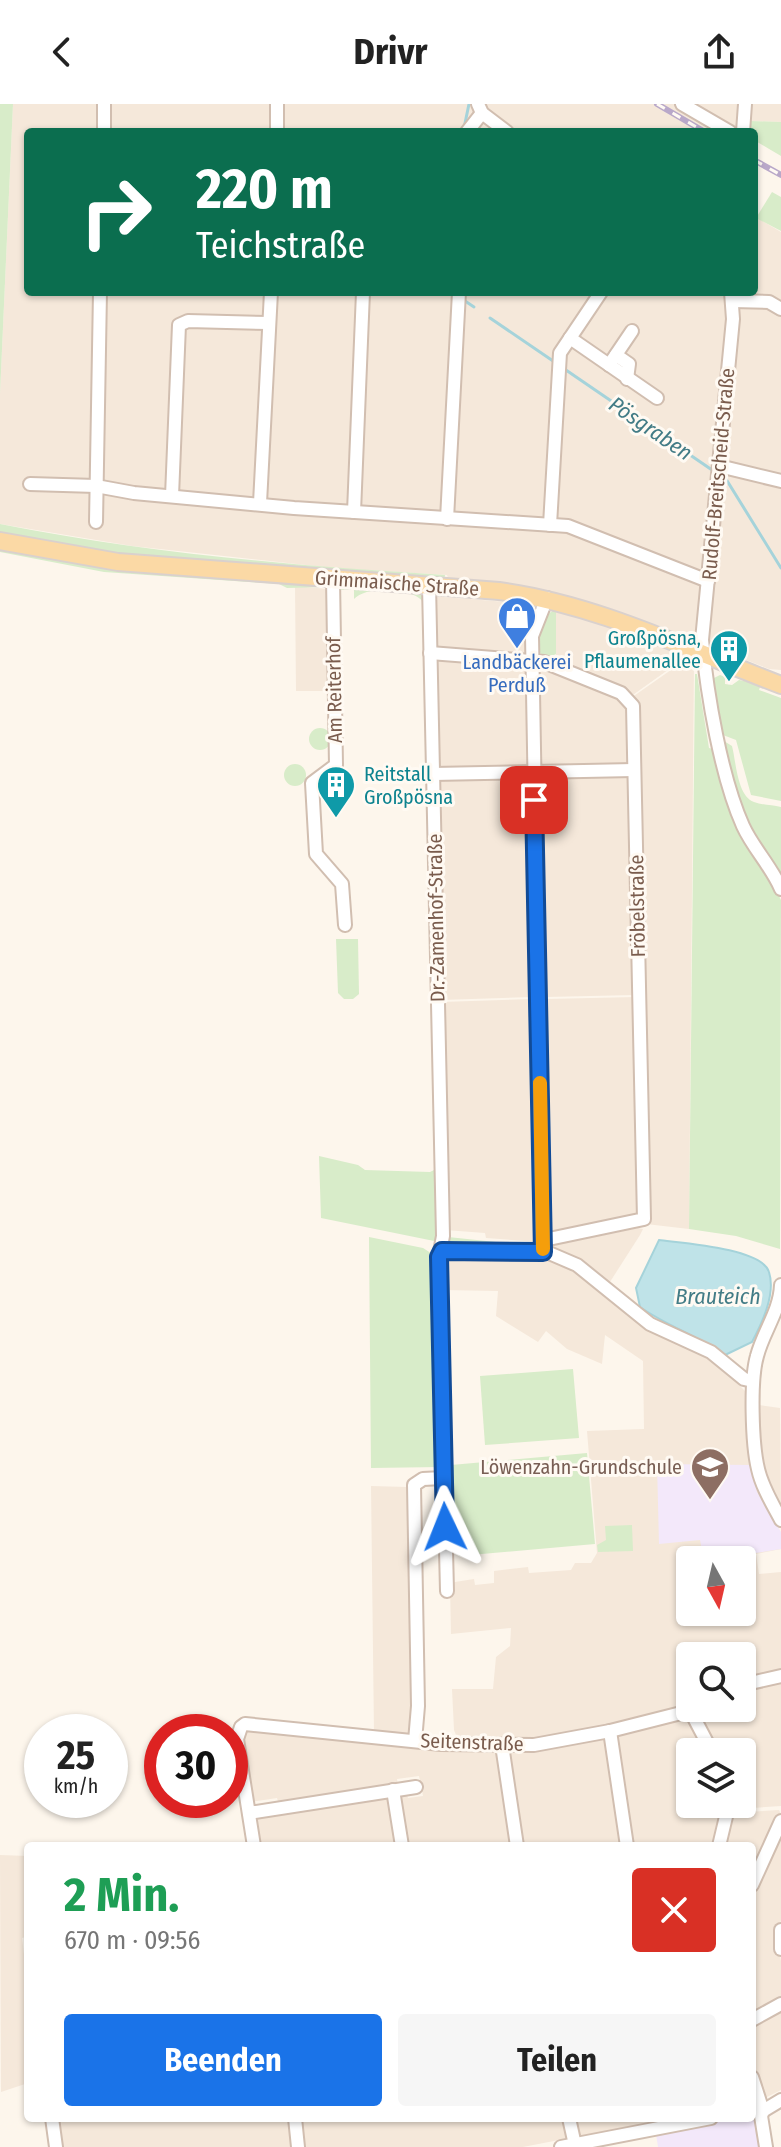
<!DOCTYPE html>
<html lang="de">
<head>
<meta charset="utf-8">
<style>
  :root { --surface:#fff; --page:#f6f6f6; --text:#222; --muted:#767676; --accent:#1a73e8 }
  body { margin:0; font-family:"Fira Sans Condensed",sans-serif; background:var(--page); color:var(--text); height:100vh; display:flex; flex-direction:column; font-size:30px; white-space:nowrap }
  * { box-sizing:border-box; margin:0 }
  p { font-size:26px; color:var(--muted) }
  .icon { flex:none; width:44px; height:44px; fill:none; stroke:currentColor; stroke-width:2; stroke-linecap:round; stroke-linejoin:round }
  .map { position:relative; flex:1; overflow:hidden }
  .sheet { position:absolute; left:24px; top:1738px; width:732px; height:280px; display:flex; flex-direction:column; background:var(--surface); border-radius:8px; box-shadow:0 2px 6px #0004 }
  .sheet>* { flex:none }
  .top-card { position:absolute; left:24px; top:24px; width:734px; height:168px; border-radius:8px; box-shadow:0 2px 6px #0004; background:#0b6e4f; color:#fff; overflow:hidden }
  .needle { width:52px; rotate:172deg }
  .controls { position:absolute; left:676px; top:1442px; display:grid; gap:16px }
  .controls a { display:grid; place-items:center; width:80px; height:80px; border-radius:8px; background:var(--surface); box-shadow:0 2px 6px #0004; font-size:40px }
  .speed { position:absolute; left:24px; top:1610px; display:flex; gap:16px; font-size:40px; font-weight:700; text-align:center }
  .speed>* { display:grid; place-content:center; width:104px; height:104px; border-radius:50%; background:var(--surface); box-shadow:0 2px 6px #0004; line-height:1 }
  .speed small { font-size:20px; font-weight:400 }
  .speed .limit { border:12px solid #d22; background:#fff; color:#111 }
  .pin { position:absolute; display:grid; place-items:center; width:68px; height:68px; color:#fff; margin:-34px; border-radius:16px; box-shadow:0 4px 12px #0006 }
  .me { position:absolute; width:88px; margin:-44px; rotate:358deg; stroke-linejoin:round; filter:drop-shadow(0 0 6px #0008) }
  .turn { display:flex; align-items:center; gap:28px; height:168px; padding:0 40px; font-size:36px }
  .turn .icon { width:104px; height:104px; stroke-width:2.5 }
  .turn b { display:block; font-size:56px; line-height:68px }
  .round { display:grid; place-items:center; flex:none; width:84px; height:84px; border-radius:8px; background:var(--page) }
  .overview { display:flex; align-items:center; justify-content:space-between; height:136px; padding:0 40px }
  h1 { font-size:48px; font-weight:700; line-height:60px; color:#1e9e55 }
  .button { display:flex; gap:16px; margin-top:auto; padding:16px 40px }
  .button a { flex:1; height:92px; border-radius:8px; background:var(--accent); color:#fff; font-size:32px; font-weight:700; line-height:92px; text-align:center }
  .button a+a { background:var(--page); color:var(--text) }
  header { display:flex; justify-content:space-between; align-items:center; height:104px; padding:0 40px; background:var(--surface); font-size:36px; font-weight:700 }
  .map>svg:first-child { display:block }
  .residential { fill:#f5e8da; fill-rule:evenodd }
  .education { fill:#f3e8fa }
  .green { fill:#d8ecc9 }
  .water { fill:#bfe3e8; stroke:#a5d3da; stroke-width:2 }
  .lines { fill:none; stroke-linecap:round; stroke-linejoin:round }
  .stream { stroke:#a5d3da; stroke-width:3 }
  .minor-casing { stroke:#d1beb0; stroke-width:16 }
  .major-casing { stroke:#dad1cd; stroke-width:20 }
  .minor { stroke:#fff; stroke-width:12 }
  .major { stroke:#fbd9a5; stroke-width:16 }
  .rail-casing { stroke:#b9a8c9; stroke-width:6 }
  .rail { stroke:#fffaf3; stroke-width:3; stroke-dasharray:9; stroke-linecap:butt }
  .route-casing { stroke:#114b97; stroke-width:20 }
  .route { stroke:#1a73e8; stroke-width:14 }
  .slow { stroke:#f59e0b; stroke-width:14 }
  .labels { text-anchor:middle; stroke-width:6; stroke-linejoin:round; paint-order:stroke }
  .street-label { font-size:20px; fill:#7a5c4d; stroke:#fffaf3 }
  .culture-label { font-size:20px; fill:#0d838f; stroke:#fffaf3; text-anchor:end }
  .shop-label { font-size:20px; fill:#366cbe; stroke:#fffaf3 }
  .education-label { font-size:20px; fill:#785e54; stroke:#fffaf3; text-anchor:end }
  .water-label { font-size:22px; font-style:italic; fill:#437c86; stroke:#fffaf3 }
</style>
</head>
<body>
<header><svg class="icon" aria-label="back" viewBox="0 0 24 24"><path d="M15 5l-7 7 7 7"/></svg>Drivr<svg class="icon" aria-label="share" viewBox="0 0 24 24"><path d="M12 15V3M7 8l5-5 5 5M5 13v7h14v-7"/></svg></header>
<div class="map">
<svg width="781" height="2043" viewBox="0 0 781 2043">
  <rect width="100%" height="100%" fill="#fdf6ec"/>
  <g class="residential">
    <polygon points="13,0 781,0 781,18 752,17 750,28 28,28 28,188 754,188 754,112 781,128 781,566 769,565 657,521 647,520 574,494 535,484 448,474 447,471 333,464 132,442 0,420 0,290"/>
    <polygon points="295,482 328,485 331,587 296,587"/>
    <polygon points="431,492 506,498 505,519 513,520 512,524 526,524 526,551 434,547"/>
    <polygon points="556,505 569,508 686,553 630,593 552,558 556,556"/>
    <polygon points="439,552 527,562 529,661 525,665 440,667 436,662 433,557"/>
    <polygon points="688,554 694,560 689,1125 646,1120 631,594"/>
    <polygon points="540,560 627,596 632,661 542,664 539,661 536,563"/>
    <polygon points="629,669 635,891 546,893 546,868 543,867 539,674 543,670"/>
    <polygon points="527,670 529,675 532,893 441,896 436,677 440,672"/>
    <polygon points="636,893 641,1107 637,1112 548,1130 544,914 547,914 546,895"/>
    <polygon points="532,895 540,1130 538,1138 486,1134 485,1129 445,1126 441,898"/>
    <polygon points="638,1124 643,1125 640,1131 608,1181 550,1144 550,1142"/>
    <path d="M543,1150L577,1164L638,1218L710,1252L749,1291L752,1375L781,1445L756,1450L759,1470L781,1468V1567L761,1570L742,1578V1552H690V1604L534,1638L458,1636L454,1626L452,1585H493L496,1553L510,1542L511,1524L451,1530L450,1481L455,1478L474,1475L475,1481L494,1479V1467L528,1463L529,1469L571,1466L575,1459H591L597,1449L587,1327L644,1325L643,1257L605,1231L602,1260L567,1245L546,1227L538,1238L496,1212L498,1187L444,1186L442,1155L446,1152ZM690,1456H742V1508H690Z"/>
    <polygon points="759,1301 780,1304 781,1403 767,1373 761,1350"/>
    <polygon points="371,1382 407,1383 414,1597 411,1603 412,1626 406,1632 374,1629"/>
    <polygon points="781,1577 781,1702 736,1705 732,1700 742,1700 742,1648 715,1648 698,1609 707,1604 742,1604 742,1584"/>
    <polygon points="689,1613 709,1648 690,1648 690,1700 727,1700 716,1742 630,1742 613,1631"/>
    <polygon points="246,1624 440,1644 605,1631 625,1742 406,1742 397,1689 406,1688 408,1694 423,1692 419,1672 397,1675 398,1683 279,1701 277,1694 251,1698 242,1629"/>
    <polygon points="384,1692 390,1693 399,1742 258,1742 254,1718 260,1710"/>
    <polygon points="779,1706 781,1710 752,1777 752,1742 721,1742 731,1709"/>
    <polygon points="781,1720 781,1816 776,1833 781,1857 781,1897 752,1912 752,1786"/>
    <polygon points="0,1751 28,1752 28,1850 26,1833 22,1834 28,1883 28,1979 1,1988"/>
    <polygon points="781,1904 781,1986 765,1994 762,1993 752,1962 752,1918"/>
    <polygon points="55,2014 289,2014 294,2043 59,2043"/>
    <polygon points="297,2014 672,2014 523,2043 301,2043"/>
  </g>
  <g class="education">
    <polygon points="657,1360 751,1361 757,1388 781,1428 781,1445 756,1449 703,1451 700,1436 659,1440"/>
    <polygon points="733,2014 752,2014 755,2017 759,2043 658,2043 656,2030"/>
  </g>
  <g class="green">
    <polygon points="0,0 13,0 0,290"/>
    <polygon points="751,17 781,18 781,52 754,36 754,28 750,28"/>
    <polygon points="772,88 781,93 781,127 756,114"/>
    <path d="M0,420C146,449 296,462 445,471L444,477L167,458L0,432Z"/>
    <polygon points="0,442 324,480 324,483 287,484 279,480 104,468 0,448"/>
    <path d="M337,480L422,486L424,491L439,1138L321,1114L319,1052L358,1061L365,1066L430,1068L436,1065L424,499C414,483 366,481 354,495V486H336Z"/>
    <path d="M556,505V550L548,554L541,552C536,535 539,513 556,505Z"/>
    <path d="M695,570H697L709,644L713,645C722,669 725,696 735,719C747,747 769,769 781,796L780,1145L736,1132L689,1125Z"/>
    <polygon points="720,571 725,573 725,580 732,581 739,576 761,580 759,586 781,594 781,697 751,691 736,636 723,631 712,580 712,575"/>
    <circle cx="320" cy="635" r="11"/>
    <path d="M724,637L732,642C736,657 737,692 754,698C762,701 772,701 781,703V777L742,715Z"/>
    <circle cx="295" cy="671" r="11"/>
    <polygon points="336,835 358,835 359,890 353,895 344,895 338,889"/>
    <polygon points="369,1133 423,1144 434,1151 437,1329 440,1363 371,1364"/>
    <polygon points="448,1133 535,1142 535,1144 448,1144 446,1140"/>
    <polygon points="573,1265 579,1334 485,1341 480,1272"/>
    <polygon points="587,1349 595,1440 459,1452 451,1361"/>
    <polygon points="632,1421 633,1447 598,1448 597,1441 606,1436 605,1422"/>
  </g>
  <path class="water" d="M659,1136C681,1139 762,1144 769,1168C776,1190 762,1219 752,1238L725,1251C698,1232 667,1222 640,1203L636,1184Z"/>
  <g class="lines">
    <g class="stream">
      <polyline points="464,24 469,0"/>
      <polyline points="465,197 474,203"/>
      <polyline points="490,214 556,259"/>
      <polyline points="563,264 715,368"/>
      <polyline points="721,372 726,375 781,464"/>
    </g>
    <defs>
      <g id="minor">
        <polyline points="478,0 482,9 507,28"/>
        <polyline points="682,0 730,28"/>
        <polyline points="104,28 104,0"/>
        <polyline points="277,28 277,0"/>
        <polyline points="467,28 482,9"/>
        <polyline points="743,28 745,0"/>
        <path d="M731,188L733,215L702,536C707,590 721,673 743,722C753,744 771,762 781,785"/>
        <polyline points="733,197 769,198 781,205"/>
        <polyline points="570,234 657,294"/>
        <polyline points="616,251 629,260 627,275"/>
        <polyline points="609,261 632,227"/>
        <polyline points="719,362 781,377"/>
        <polyline points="30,380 96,382 134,389 294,404 568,422 708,477"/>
        <polyline points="172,392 179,221 188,217 269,219"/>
        <polyline points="260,399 271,188"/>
        <polyline points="354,408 363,188"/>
        <polyline points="447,415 459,188"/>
        <polyline points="96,418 100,188"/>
        <polyline points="550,421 560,249 601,188"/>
        <polyline points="333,475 336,661 312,679 316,750 342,780 345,821"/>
        <polyline points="429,481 443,1132 439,1153 447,1487"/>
        <polyline points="430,549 544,558 621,589 633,602 644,1115 544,1136"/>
        <polyline points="433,670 634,666"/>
        <polyline points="442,1147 549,1149 577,1161 650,1220 711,1248 744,1275 753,1277"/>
        <polyline points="543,1148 532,532 547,494"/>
        <path d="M781,1181C780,1207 763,1228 757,1252C750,1276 752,1340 758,1365C762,1383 772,1399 781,1416"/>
        <polyline points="742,1581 781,1572"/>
        <polyline points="691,1608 712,1648"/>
        <polyline points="610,1627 627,1742"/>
        <polyline points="415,1637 418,1602 414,1381 423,1375 443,1374"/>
        <polyline points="502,1641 517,1742"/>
        <polyline points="393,1686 402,1742"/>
        <polyline points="249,1709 416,1683"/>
        <polyline points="254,1742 237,1635 241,1623 245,1620 441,1640 534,1641 610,1627 701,1604"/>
        <polyline points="719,1742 729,1700"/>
        <polyline points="752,1781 781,1717"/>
        <polyline points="781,1826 781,1845"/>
        <polyline points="752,1916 781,1900"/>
        <polyline points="752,1973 763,2007 761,2012 766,2043"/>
        <polyline points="752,2006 763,2007 781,1996"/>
        <polyline points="52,2014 56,2043"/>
        <polyline points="295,2014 298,2043"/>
        <polyline points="569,2014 575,2041"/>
        <polyline points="561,2043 711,2014"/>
      </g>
      <path id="major" d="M0,437L118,458L499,487C597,500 689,546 781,581"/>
    </defs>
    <use href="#minor" class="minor-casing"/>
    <use href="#major" class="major-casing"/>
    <use href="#minor" class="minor"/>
    <use href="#major" class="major"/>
    <defs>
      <g id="rail">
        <polyline points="657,0 705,28"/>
        <polyline points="754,56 781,71"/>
      </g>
    </defs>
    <use href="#rail" class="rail-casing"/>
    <use href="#rail" class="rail"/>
  </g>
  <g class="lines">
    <defs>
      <polyline id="route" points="445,1423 439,1153 442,1147 543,1148 534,696"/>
    </defs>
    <use href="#route" class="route-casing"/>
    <use href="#route" class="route"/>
    <polyline class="slow" points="540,979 543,1145"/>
  </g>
  <defs>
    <symbol id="shop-pin" viewBox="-11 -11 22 30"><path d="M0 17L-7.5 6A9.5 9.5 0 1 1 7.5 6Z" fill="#3f7fe0" stroke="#fffaf3"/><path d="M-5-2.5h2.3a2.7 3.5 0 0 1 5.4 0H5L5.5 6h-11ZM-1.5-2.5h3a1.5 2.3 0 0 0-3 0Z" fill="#fff"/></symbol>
    <symbol id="building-pin" viewBox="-11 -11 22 30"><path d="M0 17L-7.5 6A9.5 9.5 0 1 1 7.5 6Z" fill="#0f9aa8" stroke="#fffaf3"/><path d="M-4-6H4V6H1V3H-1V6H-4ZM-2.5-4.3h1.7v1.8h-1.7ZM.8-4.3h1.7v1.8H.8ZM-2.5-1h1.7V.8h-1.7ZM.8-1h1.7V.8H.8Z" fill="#fff"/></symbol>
    <symbol id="school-pin" viewBox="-11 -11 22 30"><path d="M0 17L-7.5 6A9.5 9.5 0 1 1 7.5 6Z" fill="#8d6e63" stroke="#fffaf3"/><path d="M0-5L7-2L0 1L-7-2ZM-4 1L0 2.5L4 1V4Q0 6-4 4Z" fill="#fff"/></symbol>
  </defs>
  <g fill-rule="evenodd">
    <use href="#shop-pin" x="495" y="490" width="44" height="60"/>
    <use href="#building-pin" x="707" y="523" width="44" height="60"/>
    <use href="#building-pin" x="314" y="659" width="44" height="60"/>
    <use href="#school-pin" x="688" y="1341" width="44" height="60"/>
  </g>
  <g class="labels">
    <g class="street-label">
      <text transform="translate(718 370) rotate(-85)" y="7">Rudolf-Breitscheid-Straße</text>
      <text transform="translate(397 479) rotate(4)" y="7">Grimmaische Straße</text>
      <text transform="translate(334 586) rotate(-91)" y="7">Am Reiterhof</text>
      <text transform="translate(637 802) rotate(-91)" y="7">Fröbelstraße</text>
      <text transform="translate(436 814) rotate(-91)" y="7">Dr.-Zamenhof-Straße</text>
      <text transform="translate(472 1638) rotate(2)" y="7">Seitenstraße</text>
    </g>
    <g class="culture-label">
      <text x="701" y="541">Großpösna,<tspan x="701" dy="23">Pflaumenallee</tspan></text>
      <text x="364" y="677" text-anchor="start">Reitstall<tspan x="364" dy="23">Großpösna</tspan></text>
    </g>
    <g class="shop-label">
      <text x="517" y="565">Landbäckerei<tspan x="517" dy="23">Perduß</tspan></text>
    </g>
    <g class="education-label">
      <text x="682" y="1370">Löwenzahn-Grundschule</text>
    </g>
    <g class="water-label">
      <text transform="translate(651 324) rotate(34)" y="8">Pösgraben</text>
      <text x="718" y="1200">Brauteich</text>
    </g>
  </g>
</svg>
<div class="controls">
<a><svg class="needle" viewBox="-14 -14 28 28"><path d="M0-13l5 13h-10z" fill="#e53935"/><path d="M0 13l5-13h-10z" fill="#767676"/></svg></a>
<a><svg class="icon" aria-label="search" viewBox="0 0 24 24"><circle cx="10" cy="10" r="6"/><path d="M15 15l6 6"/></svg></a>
<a><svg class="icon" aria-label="layers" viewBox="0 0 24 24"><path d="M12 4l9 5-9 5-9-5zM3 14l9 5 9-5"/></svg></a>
</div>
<div class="speed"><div>25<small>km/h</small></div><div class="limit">30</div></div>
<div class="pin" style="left:534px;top:696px;background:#d93025"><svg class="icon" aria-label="arrive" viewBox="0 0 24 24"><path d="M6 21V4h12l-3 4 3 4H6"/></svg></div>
<svg class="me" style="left:445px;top:1423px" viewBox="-20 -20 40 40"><path d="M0-17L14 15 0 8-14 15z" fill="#1a73e8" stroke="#fff" stroke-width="4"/></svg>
<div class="top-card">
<div class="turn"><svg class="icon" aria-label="right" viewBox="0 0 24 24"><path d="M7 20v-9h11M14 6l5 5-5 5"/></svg><div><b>220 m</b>Teichstraße</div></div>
</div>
<section class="sheet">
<div class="overview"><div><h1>2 Min.</h1><p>670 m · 09:56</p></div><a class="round" style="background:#d93025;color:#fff"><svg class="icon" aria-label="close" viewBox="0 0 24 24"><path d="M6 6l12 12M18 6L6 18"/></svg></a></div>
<div class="button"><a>Beenden</a><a>Teilen</a></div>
</section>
</div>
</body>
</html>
